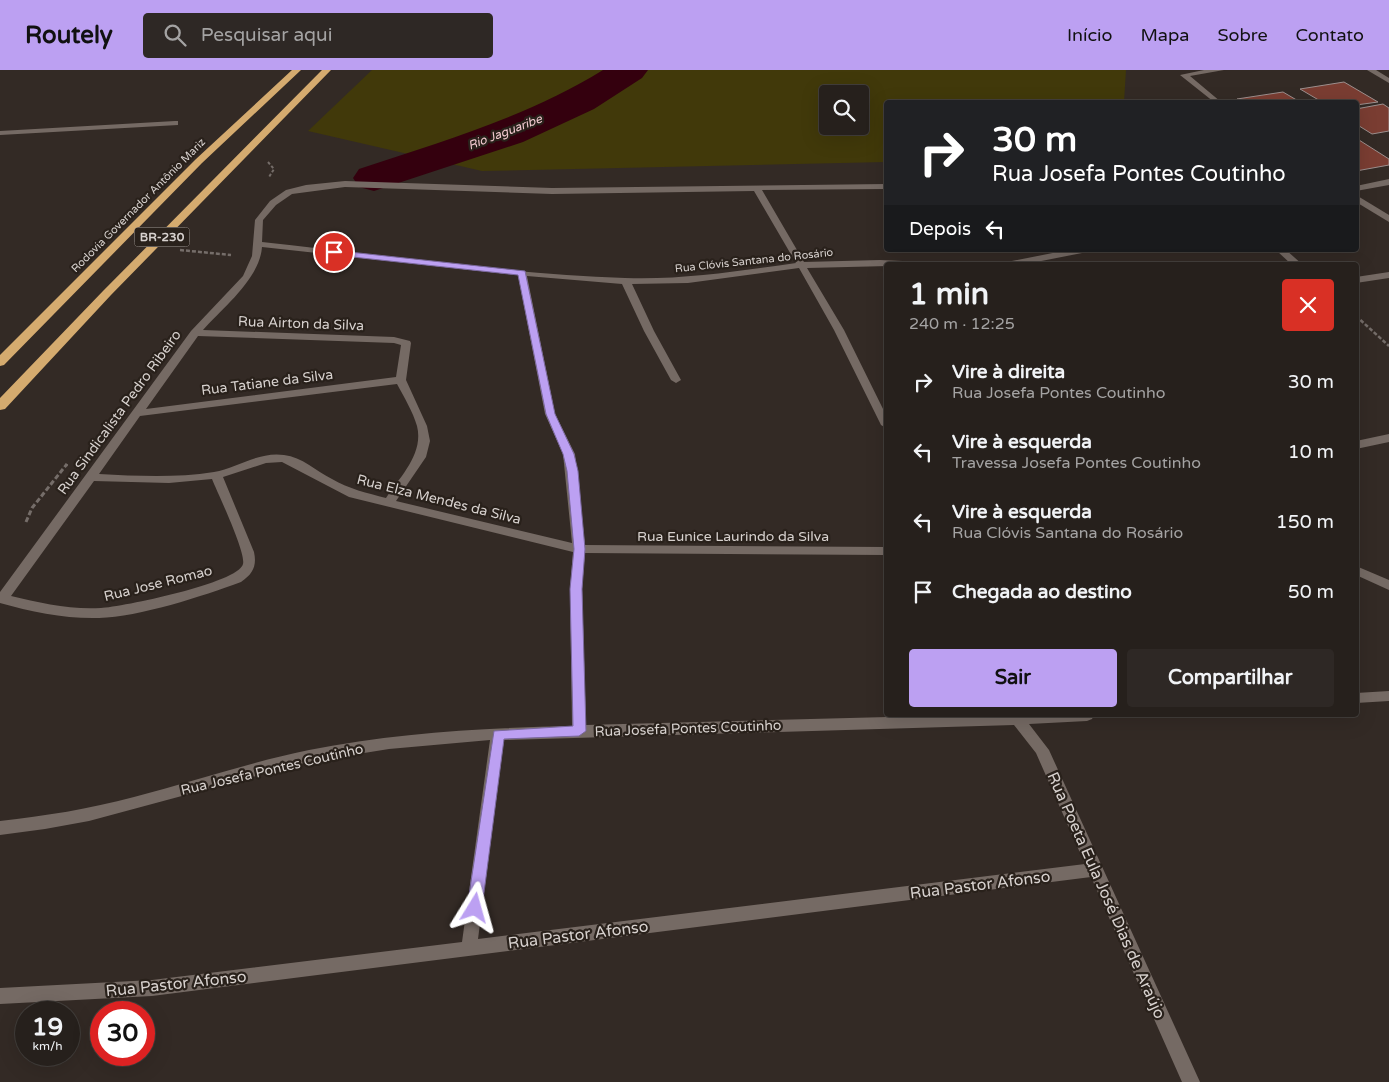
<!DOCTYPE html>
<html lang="pt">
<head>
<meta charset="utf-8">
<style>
  :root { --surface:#26201c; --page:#2e2825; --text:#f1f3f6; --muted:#a4a3a3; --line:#423e3b; --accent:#bca0f2 }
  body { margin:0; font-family:"Varela Round",sans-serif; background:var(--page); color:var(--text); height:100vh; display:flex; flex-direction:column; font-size:19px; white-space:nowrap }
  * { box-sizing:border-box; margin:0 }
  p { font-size:16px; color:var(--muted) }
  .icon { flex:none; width:28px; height:28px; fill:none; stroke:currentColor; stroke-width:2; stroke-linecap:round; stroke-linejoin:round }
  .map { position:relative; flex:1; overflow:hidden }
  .sheet { position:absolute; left:884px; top:192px; width:475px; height:455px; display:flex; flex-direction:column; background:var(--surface); border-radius:5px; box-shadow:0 5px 20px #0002,0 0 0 1px var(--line) }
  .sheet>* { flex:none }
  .banner { position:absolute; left:884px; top:30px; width:475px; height:152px; border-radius:5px; box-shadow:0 5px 20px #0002,0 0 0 1px var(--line); background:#202124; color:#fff; overflow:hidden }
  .buttons { position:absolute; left:819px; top:15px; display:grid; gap:10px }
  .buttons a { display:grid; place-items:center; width:50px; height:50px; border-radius:5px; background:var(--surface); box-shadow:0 5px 20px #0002,0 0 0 1px var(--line); font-size:25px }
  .speed { position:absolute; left:15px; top:931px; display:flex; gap:10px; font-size:25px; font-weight:700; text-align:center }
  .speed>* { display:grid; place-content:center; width:65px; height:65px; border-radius:50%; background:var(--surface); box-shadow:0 5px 20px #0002,0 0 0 1px var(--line); line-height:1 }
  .speed small { font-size:12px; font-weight:400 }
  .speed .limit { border:8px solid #d22; background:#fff; color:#111 }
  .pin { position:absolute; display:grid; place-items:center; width:42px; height:42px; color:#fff; margin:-21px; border:2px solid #fff; border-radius:50%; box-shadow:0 1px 5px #0007 }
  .me { position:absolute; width:55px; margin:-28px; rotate:8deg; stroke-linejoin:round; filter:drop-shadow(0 0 4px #0008) }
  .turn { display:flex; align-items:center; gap:18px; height:105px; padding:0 25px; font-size:22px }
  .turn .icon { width:65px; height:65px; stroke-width:2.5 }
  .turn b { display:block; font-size:35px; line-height:42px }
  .then { display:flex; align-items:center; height:48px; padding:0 25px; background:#0003; gap:10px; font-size:19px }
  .round { display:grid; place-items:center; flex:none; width:52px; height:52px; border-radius:5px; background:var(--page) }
  .overview { display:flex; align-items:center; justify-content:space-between; height:85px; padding:0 25px }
  h1 { font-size:30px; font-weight:700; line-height:38px }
  .cta { display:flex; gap:10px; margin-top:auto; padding:10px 25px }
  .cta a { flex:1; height:58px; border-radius:5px; background:var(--accent); color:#111; font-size:20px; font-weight:700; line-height:58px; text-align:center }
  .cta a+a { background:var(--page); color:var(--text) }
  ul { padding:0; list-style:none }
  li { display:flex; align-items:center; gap:15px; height:70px; padding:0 25px }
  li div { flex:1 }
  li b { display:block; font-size:19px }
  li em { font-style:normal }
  header { display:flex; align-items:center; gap:30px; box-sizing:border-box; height:70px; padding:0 25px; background:var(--accent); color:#111 }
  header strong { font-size:24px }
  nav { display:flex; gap:28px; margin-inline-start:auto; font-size:18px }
  .search { width:350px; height:45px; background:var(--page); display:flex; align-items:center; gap:12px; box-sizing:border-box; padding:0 18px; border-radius:5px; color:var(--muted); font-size:19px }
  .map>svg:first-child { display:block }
  .green { fill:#41390a; fill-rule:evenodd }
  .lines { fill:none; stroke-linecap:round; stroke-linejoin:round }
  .river { fill:#34000e; fill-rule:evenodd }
  .building { fill:#7a3d32; stroke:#9c8f8d }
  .path-far2 { stroke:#756d69; stroke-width:2; stroke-dasharray:3 2; stroke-linecap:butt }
  .path-far1 { stroke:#756d69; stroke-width:2.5; stroke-dasharray:4 2; stroke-linecap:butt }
  .path { stroke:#756d69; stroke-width:3; stroke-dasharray:5 2.5; stroke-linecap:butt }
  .minor { fill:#756a64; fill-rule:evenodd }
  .highway { fill:#d5ab6f; fill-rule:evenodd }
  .route { fill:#bca0f2; stroke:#7a689d }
  .labels { text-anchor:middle; stroke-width:4.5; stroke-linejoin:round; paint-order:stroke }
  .far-street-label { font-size:11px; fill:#d7d1ce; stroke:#29211b }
  .far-water-label { font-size:12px; font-style:italic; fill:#f4cbd1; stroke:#29211b }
  .shield { fill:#29211b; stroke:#a39c98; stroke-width:1 }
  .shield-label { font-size:12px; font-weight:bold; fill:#d7d1ce }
  .street-label { font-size:14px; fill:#d7d1ce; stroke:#29211b }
  .near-street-label { font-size:16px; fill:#d7d1ce; stroke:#29211b }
</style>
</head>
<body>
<header>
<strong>Routely</strong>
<div class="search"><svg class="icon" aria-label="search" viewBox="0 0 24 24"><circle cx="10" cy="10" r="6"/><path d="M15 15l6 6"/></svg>Pesquisar aqui</div>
<nav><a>Início</a><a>Mapa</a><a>Sobre</a><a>Contato</a></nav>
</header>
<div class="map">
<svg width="1389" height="1012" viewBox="0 0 1389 1012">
  <rect width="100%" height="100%" fill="#332a25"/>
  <path class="green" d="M372,0H1126L1124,32H886V92L482,101L308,61ZM828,24H860V56H828Z"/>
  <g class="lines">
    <path class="river" d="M603,0H648L642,8L594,39L523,72L374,121L359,117L353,108L359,99C443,71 527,47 603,0Z"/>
  </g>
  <g class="building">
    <polygon points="1344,12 1378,32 1356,35 1356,32 1322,32 1300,19"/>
    <polygon points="1283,22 1300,32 1242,32 1237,29"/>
    <polygon points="1383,34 1389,38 1389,61 1372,64 1356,54 1356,39"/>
    <polygon points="1356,70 1359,70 1389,89 1389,95 1356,101"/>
  </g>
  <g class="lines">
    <polyline class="path-far2" points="268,92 274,99 269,107"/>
    <g class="path-far1">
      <polyline points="180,180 231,185"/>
      <polyline points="1356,246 1389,276"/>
      <polyline points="66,396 67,394"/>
    </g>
    <polyline class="path" points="26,452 32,438 67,394"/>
    <g class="minor">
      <polygon points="1204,0 1224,0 1190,6 1221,32 1214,32 1180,5"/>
      <polygon points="1367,0 1376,0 1389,8 1389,13"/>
      <polygon points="175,51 178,51 178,55 0,65 0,61"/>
      <polygon points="1389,109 1389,115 1356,121 1356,116"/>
      <path d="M345,111L552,118L886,114V119L762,120L804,192L880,190L925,192L930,195L807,198L844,260L886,345V358L881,355L834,260L799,198L688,213L632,214L654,261L681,310L676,313L671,310L644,261L622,214L527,206L555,344L575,384L585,475L886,477V485L585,483L582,519L586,655L966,645H1094L1092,649L1087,651L1029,654L1049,680L1200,1012H1182L1091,807L152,926L0,934V918L152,910L462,872L490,670L389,679L308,692L89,751L45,759L0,765V751C45,746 89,739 134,727C192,712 250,692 309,680C395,663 484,658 572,656L570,519L573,482L349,427L282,392L266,393L223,407L254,482C257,496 253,504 241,512C203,526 139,547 99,548C66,549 32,542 0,533V522L191,261L243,206L252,186L255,150L270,131L286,120L306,115ZM345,117L552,124L754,121L796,193C739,201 683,210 625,208C505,204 382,185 262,172L263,150L276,135L292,124ZM262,177L518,205L545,344L563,384L572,473L396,431L426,387L430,371L427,356L406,310L411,273L410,271L394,267L203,260C223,238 260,208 262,177ZM198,266L394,273L401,275L396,307L146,339ZM397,314C404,327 413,342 417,356C424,384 400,407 386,428C367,423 349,419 332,409C316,401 302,387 284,385C260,381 237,398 214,402C176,408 137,406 99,404L140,346ZM212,409C218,424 246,482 243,494C239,513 121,537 101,538C71,540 40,533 11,526L94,411L169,413ZM1014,655L1036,683L1085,794L478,869L504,670Z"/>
      <polygon points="1356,125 1389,145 1389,152 1356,132"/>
      <polygon points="1068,180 1087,180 1082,183 1021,195 1002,195 1007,192"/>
      <polygon points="1276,180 1286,180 1303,195 1292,195"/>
      <polygon points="1389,202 1389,208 1356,213 1356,207"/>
      <polygon points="1389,364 1389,372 1356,379 1356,371"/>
      <polygon points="1356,496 1389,510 1389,520 1356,505"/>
      <polygon points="1389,621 1389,631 1356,633 1356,623"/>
    </g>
    <g class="highway">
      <polygon points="292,0 301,0 202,93 4,295 0,296 0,285 196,89"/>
      <polygon points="322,0 331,0 111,225 5,339 0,340 0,328 103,221"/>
    </g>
  </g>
  <polygon class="route" points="331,180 525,201 555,344 574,384 578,401 585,479 582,519 586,661 579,666 504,669 482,838 480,843 475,845 469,843 467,838 494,661 573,656 570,519 574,479 567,401 563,384 546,344 518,205 334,185 329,182"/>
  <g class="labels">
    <g class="far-street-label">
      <text transform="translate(138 135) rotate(-45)" y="4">Rodovia Governador Antônio Mariz</text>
      <text transform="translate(754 190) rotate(-6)" y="4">Rua Clóvis Santana do Rosário</text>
    </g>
    <g class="far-water-label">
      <text transform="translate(505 62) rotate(-21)" y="4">Rio Jaguaribe</text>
    </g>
    <rect class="shield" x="134.5" y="157.5" width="55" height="19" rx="4"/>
    <g class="shield-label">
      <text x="162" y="171">BR-230</text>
    </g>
    <g class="street-label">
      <text transform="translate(301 253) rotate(2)" y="5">Rua Airton da Silva</text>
      <text transform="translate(267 312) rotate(-7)" y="5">Rua Tatiane da Silva</text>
      <text transform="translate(119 342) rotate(-54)" y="5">Rua Sindicalista Pedro Ribeiro</text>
      <text transform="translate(439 429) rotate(14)" y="5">Rua Elza Mendes da Silva</text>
      <text x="733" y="471">Rua Eunice Laurindo da Silva</text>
      <text transform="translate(158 513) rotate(-14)" y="5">Rua Jose Romao</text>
      <text transform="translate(688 658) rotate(-2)" y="5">Rua Josefa Pontes Coutinho</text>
      <text transform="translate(272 699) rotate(-13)" y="5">Rua Josefa Pontes Coutinho</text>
    </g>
    <g class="near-street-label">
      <text transform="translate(980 814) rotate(-7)" y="6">Rua Pastor Afonso</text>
      <text transform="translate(1107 825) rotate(66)" y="6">Rua Poeta Eula José Dias de Araújo</text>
      <text transform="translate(578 864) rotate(-7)" y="6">Rua Pastor Afonso</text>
      <text transform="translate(176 913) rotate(-6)" y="6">Rua Pastor Afonso</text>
    </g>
  </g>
</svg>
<div class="buttons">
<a><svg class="icon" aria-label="search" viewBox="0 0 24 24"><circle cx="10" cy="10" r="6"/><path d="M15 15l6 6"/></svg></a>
</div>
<div class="speed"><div>19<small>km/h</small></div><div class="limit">30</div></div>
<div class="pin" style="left:334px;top:182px;background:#d93025"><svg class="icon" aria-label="arrive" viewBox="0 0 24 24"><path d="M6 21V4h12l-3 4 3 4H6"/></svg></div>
<svg class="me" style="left:475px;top:838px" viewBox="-20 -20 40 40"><path d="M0-17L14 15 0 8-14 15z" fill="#bca0f2" stroke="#fff" stroke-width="4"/></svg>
<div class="banner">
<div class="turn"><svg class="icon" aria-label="right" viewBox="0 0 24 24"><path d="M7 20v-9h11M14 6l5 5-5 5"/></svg><div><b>30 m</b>Rua Josefa Pontes Coutinho</div></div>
<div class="then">Depois<svg class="icon" aria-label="left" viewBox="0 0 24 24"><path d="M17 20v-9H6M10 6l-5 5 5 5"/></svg></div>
</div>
<section class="sheet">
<div class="overview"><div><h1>1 min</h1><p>240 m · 12:25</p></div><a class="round" style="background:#d93025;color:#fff"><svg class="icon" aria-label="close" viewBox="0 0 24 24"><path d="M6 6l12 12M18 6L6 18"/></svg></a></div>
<ul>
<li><svg class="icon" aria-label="right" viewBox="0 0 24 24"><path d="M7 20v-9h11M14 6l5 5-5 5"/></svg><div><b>Vire à direita</b><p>Rua Josefa Pontes Coutinho</p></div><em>30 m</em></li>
<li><svg class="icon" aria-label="left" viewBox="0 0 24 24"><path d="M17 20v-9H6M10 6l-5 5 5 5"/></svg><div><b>Vire à esquerda</b><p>Travessa Josefa Pontes Coutinho</p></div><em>10 m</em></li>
<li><svg class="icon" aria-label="left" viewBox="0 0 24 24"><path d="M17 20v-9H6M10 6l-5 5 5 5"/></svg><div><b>Vire à esquerda</b><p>Rua Clóvis Santana do Rosário</p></div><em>150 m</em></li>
<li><svg class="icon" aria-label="arrive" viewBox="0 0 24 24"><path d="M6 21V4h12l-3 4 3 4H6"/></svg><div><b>Chegada ao destino</b></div><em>50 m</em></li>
</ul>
<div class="cta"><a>Sair</a><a>Compartilhar</a></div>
</section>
</div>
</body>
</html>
